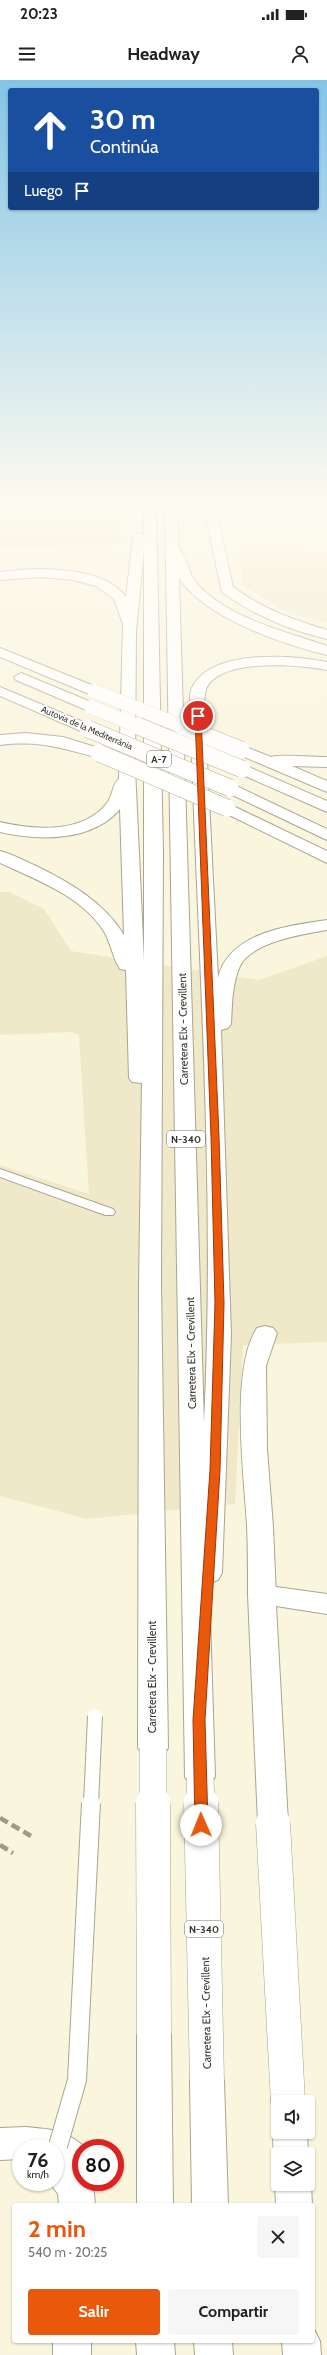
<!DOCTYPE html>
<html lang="es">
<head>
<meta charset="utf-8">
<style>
  :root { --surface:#fff; --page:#f6f6f6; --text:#222; --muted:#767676; --accent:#ea580c }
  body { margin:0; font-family:Cabin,sans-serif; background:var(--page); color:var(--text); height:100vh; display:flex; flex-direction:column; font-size:15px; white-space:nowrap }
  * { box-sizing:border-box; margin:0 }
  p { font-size:13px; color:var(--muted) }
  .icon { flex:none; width:22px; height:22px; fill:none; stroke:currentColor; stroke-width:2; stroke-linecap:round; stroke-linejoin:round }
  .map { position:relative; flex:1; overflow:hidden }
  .sheet { position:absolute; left:12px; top:2123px; width:303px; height:140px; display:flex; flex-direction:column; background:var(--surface); border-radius:4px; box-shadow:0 1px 3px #0004 }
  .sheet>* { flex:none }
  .guide { position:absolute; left:8px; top:8px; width:311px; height:122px; border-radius:4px; box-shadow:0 1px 3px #0004; background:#1a4fa0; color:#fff; overflow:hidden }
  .controls { position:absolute; left:271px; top:2015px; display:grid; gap:8px }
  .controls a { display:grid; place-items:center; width:44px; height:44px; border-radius:4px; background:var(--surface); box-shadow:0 1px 3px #0004; font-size:20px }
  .speed { position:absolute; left:12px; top:2059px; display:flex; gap:8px; font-size:20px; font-weight:700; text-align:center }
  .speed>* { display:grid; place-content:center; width:52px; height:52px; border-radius:50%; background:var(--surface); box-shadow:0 1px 3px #0004; line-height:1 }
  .speed small { font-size:10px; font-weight:400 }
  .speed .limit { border:6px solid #d22; background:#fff; color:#111 }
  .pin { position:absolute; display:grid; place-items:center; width:34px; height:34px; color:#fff; margin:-17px; border:2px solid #fff; border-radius:50%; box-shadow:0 1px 4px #0007 }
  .me { position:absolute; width:44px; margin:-22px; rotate:359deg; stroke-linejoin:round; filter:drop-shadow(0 0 3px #0008) }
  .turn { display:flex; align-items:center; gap:14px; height:84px; padding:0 16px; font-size:18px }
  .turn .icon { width:52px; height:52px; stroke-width:2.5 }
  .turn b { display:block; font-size:28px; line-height:34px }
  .then { display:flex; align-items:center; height:38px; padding:0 16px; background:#0003; gap:8px; font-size:15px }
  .round { display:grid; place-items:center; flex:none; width:42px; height:42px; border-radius:4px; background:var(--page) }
  .headline { display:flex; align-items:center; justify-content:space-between; height:68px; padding:0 16px }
  h1 { font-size:24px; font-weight:800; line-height:30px; color:var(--accent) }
  .action { display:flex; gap:8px; margin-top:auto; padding:8px 16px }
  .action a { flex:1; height:46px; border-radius:4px; background:var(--accent); color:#fff; font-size:16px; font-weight:800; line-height:46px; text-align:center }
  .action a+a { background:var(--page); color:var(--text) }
  .status { display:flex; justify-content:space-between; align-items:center; height:28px; padding:0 20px; background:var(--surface); direction:ltr }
  .status svg { height:11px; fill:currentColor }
  header { display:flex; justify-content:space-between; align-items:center; height:52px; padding:0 16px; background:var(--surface); font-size:18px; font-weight:800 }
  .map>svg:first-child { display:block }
  .built { fill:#efe9c9 }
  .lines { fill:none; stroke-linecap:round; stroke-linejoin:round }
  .lane-casing { stroke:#aaa58f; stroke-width:2 }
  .street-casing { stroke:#aaa58f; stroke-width:2 }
  .secondary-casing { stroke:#aaa58f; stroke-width:2 }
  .highway-casing { stroke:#aaa58f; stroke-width:2 }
  .lane { fill:#fff; fill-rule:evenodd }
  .street { fill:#fff; fill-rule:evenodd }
  .secondary { fill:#fff; fill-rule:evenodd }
  .highway { fill:#fff; fill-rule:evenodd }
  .rail { stroke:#9e9b8a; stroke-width:4.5; stroke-dasharray:9 4.5; stroke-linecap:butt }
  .lane-bridge-far1-casing { stroke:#aaa58f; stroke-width:16; stroke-linecap:butt }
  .lane-bridge-casing { stroke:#aaa58f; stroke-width:20; stroke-linecap:butt }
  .secondary-bridge-casing { stroke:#aaa58f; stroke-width:35; stroke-linecap:butt }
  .highway-bridge-far3-casing { stroke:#aaa58f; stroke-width:14; stroke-linecap:butt }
  .highway-bridge-far2-casing { stroke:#aaa58f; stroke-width:18; stroke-linecap:butt }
  .highway-bridge-far1-casing { stroke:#aaa58f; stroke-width:28; stroke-linecap:butt }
  .highway-bridge-casing { stroke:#aaa58f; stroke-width:35; stroke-linecap:butt }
  .lane-bridge-far1 { stroke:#fff; stroke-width:14 }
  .lane-bridge { stroke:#fff; stroke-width:18 }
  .secondary-bridge { stroke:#fff; stroke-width:34 }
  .highway-bridge-far3 { stroke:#fff; stroke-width:14 }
  .highway-bridge-far2 { stroke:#fff; stroke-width:17 }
  .highway-bridge-far1 { stroke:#fff; stroke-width:27 }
  .highway-bridge { stroke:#fff; stroke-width:34 }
  .route { fill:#ea580c; stroke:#983908 }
  .labels { text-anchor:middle; stroke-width:3; stroke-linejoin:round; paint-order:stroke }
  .far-street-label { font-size:9px; fill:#36342b; stroke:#fff }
  .shield { fill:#fff; stroke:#72716b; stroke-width:1 }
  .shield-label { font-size:10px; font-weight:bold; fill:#36342b }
  .street-label { font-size:11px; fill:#36342b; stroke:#fff }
</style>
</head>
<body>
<div class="status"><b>20:23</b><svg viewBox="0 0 49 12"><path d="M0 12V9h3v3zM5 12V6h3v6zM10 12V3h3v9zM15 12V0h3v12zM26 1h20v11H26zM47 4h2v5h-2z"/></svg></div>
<header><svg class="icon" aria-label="menu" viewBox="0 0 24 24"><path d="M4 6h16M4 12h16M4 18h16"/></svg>Headway<svg class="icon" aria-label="person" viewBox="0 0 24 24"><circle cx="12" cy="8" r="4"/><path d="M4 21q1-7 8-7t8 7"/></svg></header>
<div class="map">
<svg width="327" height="2275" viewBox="0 0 327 2275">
  <rect width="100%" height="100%" fill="#faf5dd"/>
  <g class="built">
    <polygon points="0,421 123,421 121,464 0,468"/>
    <polygon points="240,471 327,472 327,543 283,531 243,505"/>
    <polygon points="0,812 9,812 44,829 71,871 259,900 327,876 327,1262 243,1265 235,1424 87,1439 0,1416 0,1085 89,1114 79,955 71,952 0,955"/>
  </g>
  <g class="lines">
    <defs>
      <polygon id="lane" points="0,1089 113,1129 115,1132 113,1135 105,1135 0,1097"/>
      <g id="street">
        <path d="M202,421H214L233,507C263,529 292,539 327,550V559C289,550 253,535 222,512Z"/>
        <path d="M265,1246L273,1248L277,1253L266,1286L267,1369L273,1447L276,1515L272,1522L262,1525L252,1522L248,1515C248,1492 248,1468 247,1445C244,1395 230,1289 257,1248Z"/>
      </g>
      <g id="secondary">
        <polygon points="262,1505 327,1514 327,1534 276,1526 288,1743 284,1752 273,1755 262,1752 258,1743 248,1515 252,1508"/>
        <path d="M278,2041V2052H307L308,2074V2075L278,2074V2084C272,2069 271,2055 278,2041Z"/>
        <path d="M26,2047C54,2050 63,2049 85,2067L81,2068V2102H93L95,2125H59L58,2114L49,2102H55V2068H21V2079L0,2080V2048Z"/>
        <polygon points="278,2098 278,2104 308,2104 308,2098 311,2104 312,2125 276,2125 275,2104"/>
        <polygon points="313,2247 320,2261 321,2275 283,2275 282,2261 313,2261"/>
        <rect x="53" y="2261" width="38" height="14"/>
      </g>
      <g id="highway">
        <path d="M144,421H156L163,773L161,1204L168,1668L163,1676L153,1679L143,1676L138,1668L139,1204L142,1003L132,1002L129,998L126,890L120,889C112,877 111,862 103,850C81,816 35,799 0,783V771C12,774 23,780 34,785C69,802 103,821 124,855L120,729C92,762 39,761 0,752V742C34,750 83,754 107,723C113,716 112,703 119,699L123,544L114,519L96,506L73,500L41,497L0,500V492C35,487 104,485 126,517L133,457L139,453L144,455ZM144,470V881L135,688L136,551Z"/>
        <path d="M165,421H177L179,469C186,473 188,490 193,498C197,505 204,511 210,516C243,542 288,552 327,566V575C282,564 205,538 179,498L204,1344C216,1103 197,861 190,621C190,616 190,610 193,606C213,569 292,575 327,582V590C301,585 220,577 206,609C205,612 205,617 204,621L218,898C229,852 288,846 327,840V850C303,854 252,862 240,886C232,903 232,926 231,944L228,948L221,950L231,1255L222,1493L218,1500L209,1503L215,1697L210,1705L200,1709L190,1705L185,1697Z"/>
        <polygon points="0,568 99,608 101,611 94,615 89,614 0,577"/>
        <polygon points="21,593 96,624 99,627 96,630 86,630 16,600 14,597"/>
        <polygon points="0,607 93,646 96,649 93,652 83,652 0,616"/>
        <path d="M26,653L63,657L105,670L107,673L105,676L99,678C61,668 40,660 0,665V655Z"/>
        <path d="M241,665L271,677C276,674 317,677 327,677V687L292,686L327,701V712L235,673L233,670L235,667Z"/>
        <polygon points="242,684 327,721 327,732 236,692 234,689 236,686"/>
        <polygon points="230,703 327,749 327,760 224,711 222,708 224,705"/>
        <polygon points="227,723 327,771 327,783 221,731 219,728 221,725"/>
        <polygon points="154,1940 166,1945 171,1955 173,2125 137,2125 137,1955 142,1945"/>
        <polygon points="207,1986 219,1990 224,2001 228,2125 192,2125 190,2001 195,1990"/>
        <polygon points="136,2261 174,2261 175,2275 137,2275"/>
        <polygon points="194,2261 232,2261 233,2275 195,2275"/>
      </g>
    </defs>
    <use href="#lane" class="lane-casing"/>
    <use href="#street" class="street-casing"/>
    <use href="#secondary" class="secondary-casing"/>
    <use href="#highway" class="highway-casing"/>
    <use href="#lane" class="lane"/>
    <use href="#street" class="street"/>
    <use href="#secondary" class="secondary"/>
    <use href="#highway" class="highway"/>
    <g class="rail">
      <polyline points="0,1738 31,1756"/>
      <polyline points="0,1765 13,1773"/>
    </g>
    <defs>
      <polyline id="lane-bridge-far1" points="91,1724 95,1636"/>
      <polyline id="lane-bridge" points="58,2066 77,2000 91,1723"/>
      <polyline id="secondary-bridge" points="273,1743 288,2022"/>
      <g id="highway-bridge-far3">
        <polyline points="94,611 184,647"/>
        <polyline points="91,627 140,647"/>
      </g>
      <g id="highway-bridge-far2">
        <polyline points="138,646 242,689"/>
        <polyline points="182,646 241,670"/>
        <polyline points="88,649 230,708"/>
        <polyline points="99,673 227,728"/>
      </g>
      <g id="highway-bridge-far1">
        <polyline points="153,1668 153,1724"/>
        <polyline points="200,1697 201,1724"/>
      </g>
      <g id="highway-bridge">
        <polyline points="153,1723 154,1955"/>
        <polyline points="201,1723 207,2001"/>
      </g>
    </defs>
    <use href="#lane-bridge-far1" class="lane-bridge-far1-casing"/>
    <use href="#lane-bridge" class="lane-bridge-casing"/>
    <use href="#secondary-bridge" class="secondary-bridge-casing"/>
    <use href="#highway-bridge-far3" class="highway-bridge-far3-casing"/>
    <use href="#highway-bridge-far2" class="highway-bridge-far2-casing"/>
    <use href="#highway-bridge-far1" class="highway-bridge-far1-casing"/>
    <use href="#highway-bridge" class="highway-bridge-casing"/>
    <use href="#lane-bridge-far1" class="lane-bridge-far1"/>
    <use href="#lane-bridge" class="lane-bridge"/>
    <use href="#secondary-bridge" class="secondary-bridge"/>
    <use href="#highway-bridge-far3" class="highway-bridge-far3"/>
    <use href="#highway-bridge-far2" class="highway-bridge-far2"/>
    <use href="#highway-bridge-far1" class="highway-bridge-far1"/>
    <use href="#highway-bridge" class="highway-bridge"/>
  </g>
  <linearGradient id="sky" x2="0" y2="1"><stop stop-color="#83c4e6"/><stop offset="0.57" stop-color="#fdfaf0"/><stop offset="1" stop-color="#fdfaf0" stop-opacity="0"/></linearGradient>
  <rect width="327" height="739" fill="url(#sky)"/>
  <polygon class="route" points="198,634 201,636 219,1057 224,1223 220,1390 205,1640 208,1745 201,1750 195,1745 193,1640 210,1390 215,1223 211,1057 195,636"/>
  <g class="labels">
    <g class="far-street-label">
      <text transform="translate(87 648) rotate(23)" y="3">Autovia de la Mediterrània</text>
    </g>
    <g class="shield">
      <rect x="147" y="671" width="24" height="16" rx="3"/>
      <rect x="167" y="1051" width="38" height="16" rx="3"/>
      <rect x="185" y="1841" width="38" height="16" rx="3"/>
    </g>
    <g class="shield-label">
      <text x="159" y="683">A-7</text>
      <text x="186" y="1063">N-340</text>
      <text x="204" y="1853">N-340</text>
    </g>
    <g class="street-label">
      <text transform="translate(183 949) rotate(-91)" y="4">Carretera Elx - Crevillent</text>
      <text transform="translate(191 1273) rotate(-91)" y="4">Carretera Elx - Crevillent</text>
      <text transform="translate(152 1597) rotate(-90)" y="4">Carretera Elx - Crevillent</text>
      <text transform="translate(206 1933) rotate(-91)" y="4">Carretera Elx - Crevillent</text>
    </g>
  </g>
</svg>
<div class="controls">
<a><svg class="icon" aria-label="sound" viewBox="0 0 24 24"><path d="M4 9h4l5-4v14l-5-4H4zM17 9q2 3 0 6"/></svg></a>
<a><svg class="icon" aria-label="layers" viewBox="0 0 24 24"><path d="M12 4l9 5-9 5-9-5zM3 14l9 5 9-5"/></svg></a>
</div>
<div class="speed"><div>76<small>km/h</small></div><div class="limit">80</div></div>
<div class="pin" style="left:198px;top:636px;background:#d93025"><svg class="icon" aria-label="arrive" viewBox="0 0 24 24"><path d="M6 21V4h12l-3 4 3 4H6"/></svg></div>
<svg class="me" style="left:201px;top:1745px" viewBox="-20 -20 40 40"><circle r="19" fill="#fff"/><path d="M0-13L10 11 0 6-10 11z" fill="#ea580c"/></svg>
<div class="guide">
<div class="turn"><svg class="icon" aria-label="ahead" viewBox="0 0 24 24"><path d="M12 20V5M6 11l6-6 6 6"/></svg><div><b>30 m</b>Continúa</div></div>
<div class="then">Luego<svg class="icon" aria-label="arrive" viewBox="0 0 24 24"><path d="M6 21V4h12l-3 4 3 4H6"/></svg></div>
</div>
<section class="sheet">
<div class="headline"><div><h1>2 min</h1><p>540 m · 20:25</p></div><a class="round"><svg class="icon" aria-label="close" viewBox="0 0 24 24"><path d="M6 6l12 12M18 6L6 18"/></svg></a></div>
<div class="action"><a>Salir</a><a>Compartir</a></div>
</section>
</div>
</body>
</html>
